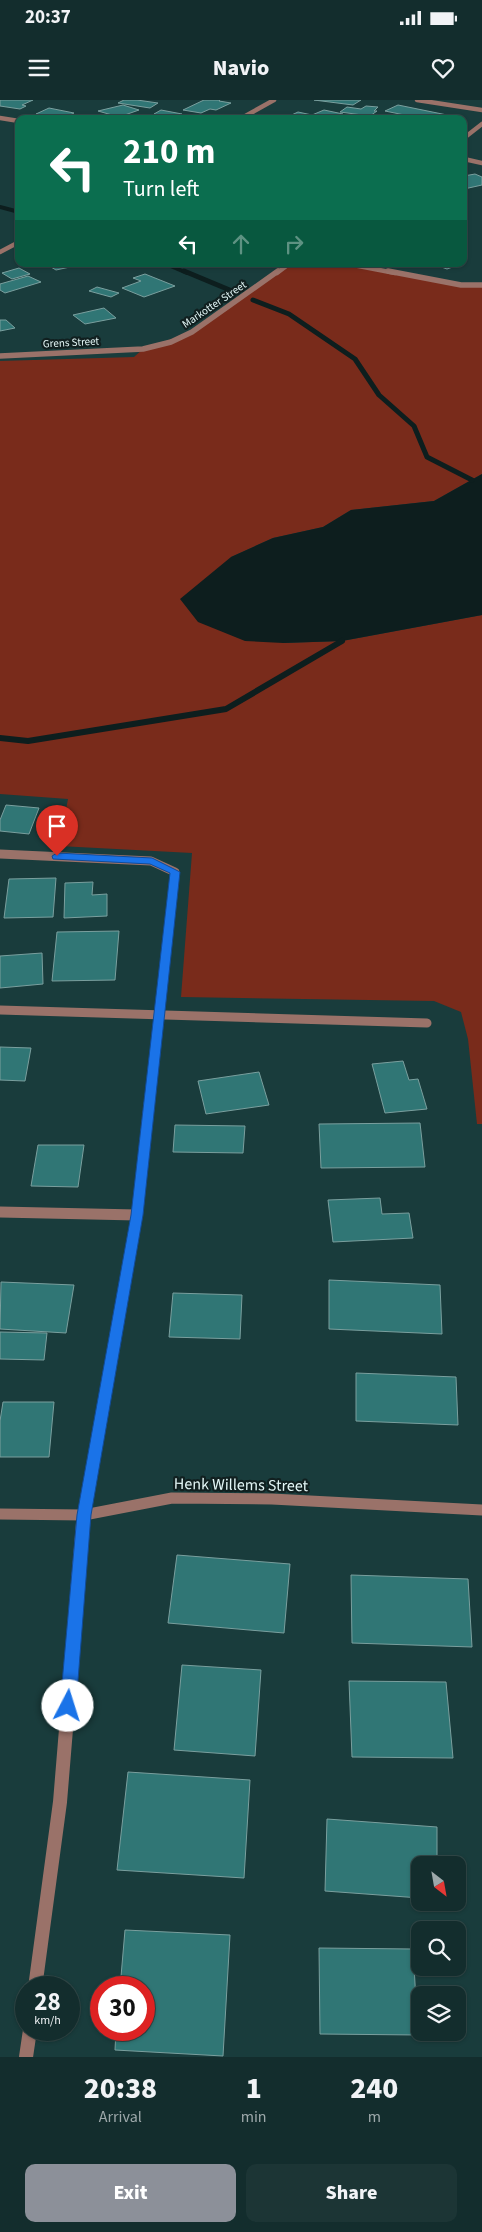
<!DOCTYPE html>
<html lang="en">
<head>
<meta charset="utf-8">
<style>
  :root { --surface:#132d2d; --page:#1c3535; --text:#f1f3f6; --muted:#9da8aa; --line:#324949; --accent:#8c9099 }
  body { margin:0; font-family:"Source Sans 3",sans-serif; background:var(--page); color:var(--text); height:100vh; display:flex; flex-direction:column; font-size:19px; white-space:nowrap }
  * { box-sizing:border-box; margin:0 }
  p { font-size:16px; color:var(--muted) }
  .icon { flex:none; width:28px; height:28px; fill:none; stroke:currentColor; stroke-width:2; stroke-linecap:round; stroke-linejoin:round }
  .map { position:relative; height:1957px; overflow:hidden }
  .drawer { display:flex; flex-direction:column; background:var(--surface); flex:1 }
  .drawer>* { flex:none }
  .top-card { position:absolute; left:15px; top:15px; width:452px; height:152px; border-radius:10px; box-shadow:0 1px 4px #0004,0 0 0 1px var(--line); background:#0b6e4f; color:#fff; overflow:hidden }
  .needle { width:32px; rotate:149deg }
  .tools { position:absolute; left:411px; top:1756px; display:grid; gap:10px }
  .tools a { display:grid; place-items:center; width:55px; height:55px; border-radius:10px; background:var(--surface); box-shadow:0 1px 4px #0004,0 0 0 1px var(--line); font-size:25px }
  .speed { position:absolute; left:15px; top:1876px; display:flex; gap:10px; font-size:25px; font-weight:700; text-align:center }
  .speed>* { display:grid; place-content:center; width:65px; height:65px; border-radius:50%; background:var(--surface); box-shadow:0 1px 4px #0004,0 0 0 1px var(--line); line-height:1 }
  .speed small { font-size:12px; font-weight:400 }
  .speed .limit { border:8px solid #d22; background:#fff; color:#111 }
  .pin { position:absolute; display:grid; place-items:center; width:42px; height:42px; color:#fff; margin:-51px -21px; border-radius:50% 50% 50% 0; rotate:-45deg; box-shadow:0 0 5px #0007 }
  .pin .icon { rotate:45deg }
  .me { position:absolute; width:55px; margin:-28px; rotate:5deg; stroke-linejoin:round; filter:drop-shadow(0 0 4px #0008) }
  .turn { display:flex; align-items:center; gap:18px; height:105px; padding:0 25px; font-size:22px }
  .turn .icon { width:65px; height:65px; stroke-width:2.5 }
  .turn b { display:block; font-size:35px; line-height:42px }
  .lanes { display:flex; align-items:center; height:48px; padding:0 25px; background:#0003; justify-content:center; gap:25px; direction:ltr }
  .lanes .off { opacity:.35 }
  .eta { display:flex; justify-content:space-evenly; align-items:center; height:85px; text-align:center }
  .eta b { font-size:30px; font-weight:800; line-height:35px }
  .button { display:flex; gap:10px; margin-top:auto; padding:10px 25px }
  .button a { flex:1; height:58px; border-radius:10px; background:var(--accent); color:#fff; font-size:20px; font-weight:800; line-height:58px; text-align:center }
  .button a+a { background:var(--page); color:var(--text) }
  .status { display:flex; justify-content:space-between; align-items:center; height:35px; padding:0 25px; background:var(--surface); direction:ltr }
  .status svg { height:14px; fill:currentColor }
  header { display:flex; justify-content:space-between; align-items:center; height:65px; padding:0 25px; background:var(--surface); font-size:22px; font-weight:800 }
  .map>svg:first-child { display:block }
  .green { fill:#792b1b }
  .water { fill:#0d1e1e }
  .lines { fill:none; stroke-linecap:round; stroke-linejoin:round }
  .stream-far2 { stroke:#0d1e1e; stroke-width:4 }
  .stream-far1 { stroke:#0d1e1e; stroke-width:5 }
  .stream { stroke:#0d1e1e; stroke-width:6 }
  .building { fill:#307675; stroke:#7a9f9e }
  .minor-far4 { stroke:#9a7269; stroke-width:4.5 }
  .minor-far3 { stroke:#9a7269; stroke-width:5.5 }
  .minor-far2 { stroke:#9a7269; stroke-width:9 }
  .minor-far1 { stroke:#9a7269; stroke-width:11 }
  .minor { stroke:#9a7269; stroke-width:14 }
  .route { fill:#1a73e8; stroke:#114b97 }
  .labels { text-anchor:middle; stroke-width:4.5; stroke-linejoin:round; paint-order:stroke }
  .far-street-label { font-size:11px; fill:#e4f7f7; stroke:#112020 }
  .near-street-label { font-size:16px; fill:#e4f7f7; stroke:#112020 }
</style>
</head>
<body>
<div class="status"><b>20:37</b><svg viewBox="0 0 49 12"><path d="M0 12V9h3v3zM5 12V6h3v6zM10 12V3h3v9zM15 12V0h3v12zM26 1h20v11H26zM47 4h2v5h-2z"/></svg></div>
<header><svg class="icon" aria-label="menu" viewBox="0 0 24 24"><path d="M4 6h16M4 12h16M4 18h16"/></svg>Navio<svg class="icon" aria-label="heart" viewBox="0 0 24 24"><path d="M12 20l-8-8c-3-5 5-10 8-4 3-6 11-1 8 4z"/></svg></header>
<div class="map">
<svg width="482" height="1957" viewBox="0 0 482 1957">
  <rect width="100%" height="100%" fill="#193c3c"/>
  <polygon class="green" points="289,164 348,164 461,185 482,185 482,374 434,401 351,410 323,427 273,438 231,457 283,543 342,541 482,515 482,1024 477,1024 468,939 461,912 434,901 181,897 192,753 59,746 68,699 0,694 0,261 134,257 143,249 192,232"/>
  <polygon class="water" points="482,374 482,515 342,541 283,543 245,541 198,522 180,499 231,457 273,438 323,427 351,410 434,401"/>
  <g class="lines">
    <g class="stream-far2">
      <polyline points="0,107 19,112"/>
      <polyline points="166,164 187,173"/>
    </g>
    <g class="stream-far1">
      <polyline points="184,171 232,191"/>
      <polyline points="253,200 289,214 355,259 379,295 414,326 427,357 472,380"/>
    </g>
    <polyline class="stream" points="0,638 28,641 226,609 342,541"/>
  </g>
  <g class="building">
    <polygon points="0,0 33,0 22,5 26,6 20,9 0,6"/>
    <polygon points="124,0 137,0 158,3 150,8 118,3"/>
    <polygon points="204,0 220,0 219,1 231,3 216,10 210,9 201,13 183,10"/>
    <polygon points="314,0 361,0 353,5"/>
    <polygon points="123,5 139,10 119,17 98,11"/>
    <polygon points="398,5 452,16 446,19 424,19 385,11"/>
    <polygon points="366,6 378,7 374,11 377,11 370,16 340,12 347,7 361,9"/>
    <polygon points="49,8 74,13 62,19 36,14"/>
    <polygon points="161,10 182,14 175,18 154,14"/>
    <polygon points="324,10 343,14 333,19 283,19 298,12 312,15"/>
    <polygon points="475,74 482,77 482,85 464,89 464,76"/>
    <polygon points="46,164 84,164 56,170"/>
    <polygon points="433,164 461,164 447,169"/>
    <polygon points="19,168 30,174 12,179 2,173"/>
    <polygon points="145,174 175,186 144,197 122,188 141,181 133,178"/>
    <polygon points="28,176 41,182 5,193 0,190 0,184"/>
    <polygon points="97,187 119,193 111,197 89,191"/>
    <polygon points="104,208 116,218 85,224 73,215"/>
    <polygon points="0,220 6,220 15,228 0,231"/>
    <polygon points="6,705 39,708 29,734 0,731 0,720"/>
    <polygon points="56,778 53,817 4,818 9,779"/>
    <polygon points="93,782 92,795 107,794 107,816 64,818 65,783"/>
    <polygon points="119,831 115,880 52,881 57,832"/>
    <polygon points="42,853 43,884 0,888 0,856"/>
    <polygon points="0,947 31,948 25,981 0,980"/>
    <polygon points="403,961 409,980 418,979 427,1009 385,1013 372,964"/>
    <polygon points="259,972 269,1005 206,1014 198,981"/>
    <polygon points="420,1023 425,1067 321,1068 319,1024"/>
    <polygon points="175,1025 245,1026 243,1053 173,1052"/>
    <polygon points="38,1045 84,1045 78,1087 31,1086"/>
    <polygon points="380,1098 382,1114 409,1113 413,1138 333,1142 328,1100"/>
    <polygon points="329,1180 440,1185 442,1234 329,1229"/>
    <polygon points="1,1182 74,1185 66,1233 0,1229"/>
    <polygon points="173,1193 242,1195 240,1239 169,1237"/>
    <polygon points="0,1232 47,1233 44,1260 0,1259"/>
    <polygon points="356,1273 456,1277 458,1325 356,1321"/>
    <polygon points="3,1302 54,1302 49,1357 0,1357 0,1321"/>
    <polygon points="177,1455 290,1464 284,1533 168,1523"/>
    <polygon points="351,1475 468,1479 472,1547 352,1543"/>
    <polygon points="182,1565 261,1570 255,1656 174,1650"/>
    <polygon points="349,1581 446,1582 453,1658 352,1657"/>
    <polygon points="128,1672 250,1680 244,1778 117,1770"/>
    <polygon points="327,1719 437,1727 437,1765 420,1765 420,1798 325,1791"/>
    <polygon points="125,1830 230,1835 223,1956 115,1950 116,1930 144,1930 144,1888 120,1888"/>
    <polygon points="319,1848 413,1849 418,1935 320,1934"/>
  </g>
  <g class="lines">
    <g class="minor-far4">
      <polyline points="417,0 482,10"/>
      <polyline points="0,18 19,21"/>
      <polyline points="240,19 274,0"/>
      <polyline points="464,38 482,24"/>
      <polyline points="464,59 482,63"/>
      <polyline points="0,152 19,142"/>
      <polyline points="348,164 395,173"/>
      <polyline points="277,173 289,164"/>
    </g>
    <g class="minor-far3">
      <polyline points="388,171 461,185 482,185"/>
      <polyline points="0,256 143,249 171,242 192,232 278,171"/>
    </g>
    <g class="minor-far2">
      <polyline points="0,754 151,761 175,772 150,998"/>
      <polyline points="0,910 427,923"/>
    </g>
    <g class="minor-far1">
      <polyline points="0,1112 137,1115"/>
      <polyline points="0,1414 84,1415 172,1398 272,1399 482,1410"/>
      <polyline points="83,1424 137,1115 150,997"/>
    </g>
    <g class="minor">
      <polyline points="35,1888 60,1702 83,1423"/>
      <polyline points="26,1957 30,1930"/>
    </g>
  </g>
  <polygon class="route" points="57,753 152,758 180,772 143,1115 91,1415 76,1606 74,1612 68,1614 63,1612 60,1606 77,1415 131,1115 170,773 150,764 53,759 52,756"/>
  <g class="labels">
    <g class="far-street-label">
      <text transform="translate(214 204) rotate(-34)" y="4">Markotter Street</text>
      <text transform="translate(71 242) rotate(-3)" y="4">Grens Street</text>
    </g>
    <g class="near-street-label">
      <text transform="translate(241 1384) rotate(1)" y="6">Henk Willems Street</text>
    </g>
  </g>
</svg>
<div class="tools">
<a><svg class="needle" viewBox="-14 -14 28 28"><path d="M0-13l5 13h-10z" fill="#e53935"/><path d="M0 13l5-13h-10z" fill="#9da8aa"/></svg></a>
<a><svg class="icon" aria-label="search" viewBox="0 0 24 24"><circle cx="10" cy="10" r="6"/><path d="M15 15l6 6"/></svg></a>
<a><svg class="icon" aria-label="layers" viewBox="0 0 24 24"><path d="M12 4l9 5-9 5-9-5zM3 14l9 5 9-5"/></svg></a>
</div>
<div class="speed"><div>28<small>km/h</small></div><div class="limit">30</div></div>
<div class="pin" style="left:57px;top:756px;background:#d93025"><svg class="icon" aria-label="arrive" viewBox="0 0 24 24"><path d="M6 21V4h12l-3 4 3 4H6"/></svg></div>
<svg class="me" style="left:68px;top:1606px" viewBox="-20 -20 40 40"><circle r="19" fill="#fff"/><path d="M0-13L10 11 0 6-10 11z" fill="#1a73e8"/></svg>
<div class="top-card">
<div class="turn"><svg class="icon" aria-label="left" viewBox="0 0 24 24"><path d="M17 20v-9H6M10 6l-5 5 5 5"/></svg><div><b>210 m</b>Turn left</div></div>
<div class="lanes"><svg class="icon" aria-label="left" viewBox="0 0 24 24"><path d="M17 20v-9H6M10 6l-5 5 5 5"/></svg><svg class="icon off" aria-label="ahead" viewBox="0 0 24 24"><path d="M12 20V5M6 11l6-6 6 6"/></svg><svg class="icon off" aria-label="right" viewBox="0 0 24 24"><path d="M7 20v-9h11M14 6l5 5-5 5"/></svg></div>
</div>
</div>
<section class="drawer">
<div class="eta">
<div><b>20:38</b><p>Arrival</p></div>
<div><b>1</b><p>min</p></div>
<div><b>240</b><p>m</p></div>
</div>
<div class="button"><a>Exit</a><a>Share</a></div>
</section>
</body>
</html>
